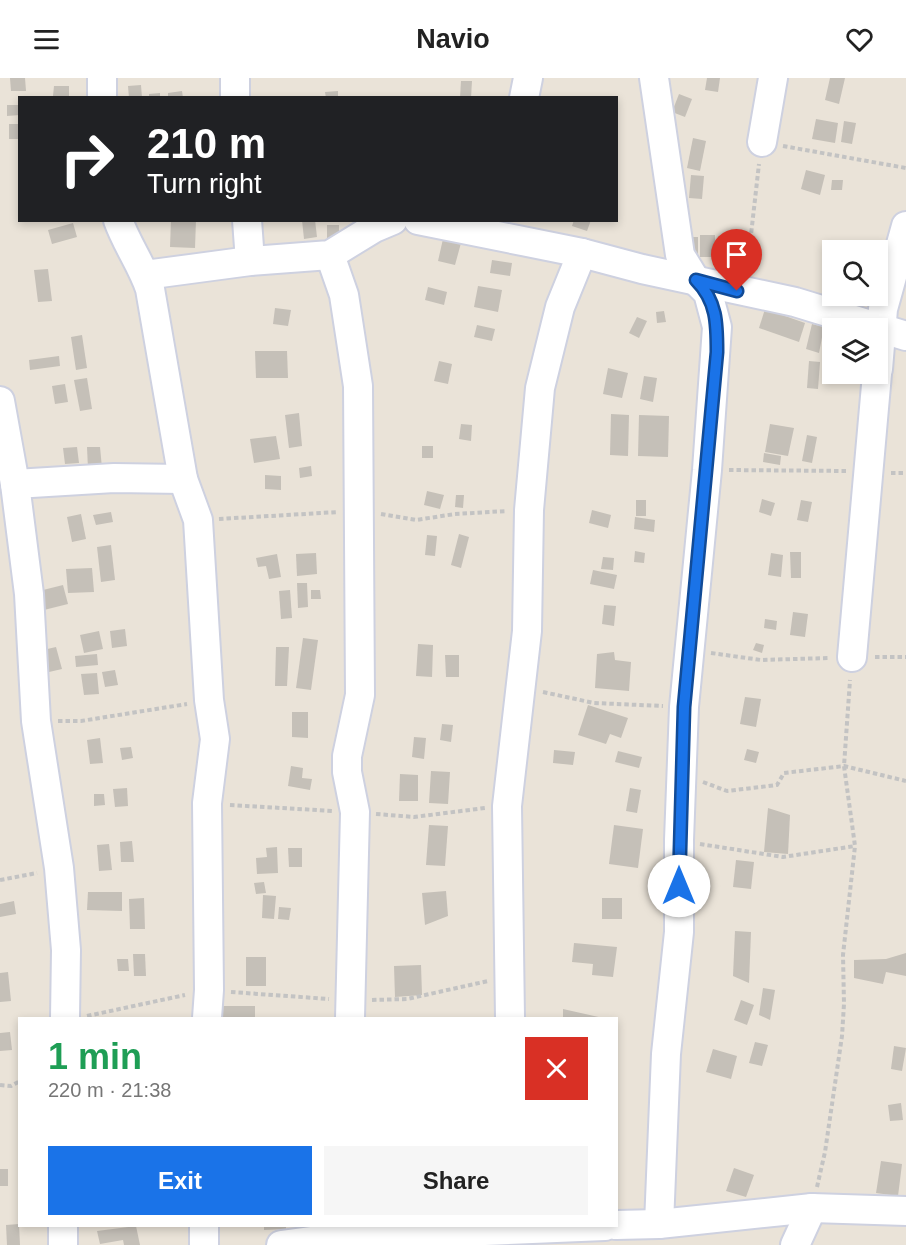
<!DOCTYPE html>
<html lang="en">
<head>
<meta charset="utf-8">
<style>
  :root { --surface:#fff; --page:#f6f6f6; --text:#222; --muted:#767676; --accent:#1a73e8 }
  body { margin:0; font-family:Arial,sans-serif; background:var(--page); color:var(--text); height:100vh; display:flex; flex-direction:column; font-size:22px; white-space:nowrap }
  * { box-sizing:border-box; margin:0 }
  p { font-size:20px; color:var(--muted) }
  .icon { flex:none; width:33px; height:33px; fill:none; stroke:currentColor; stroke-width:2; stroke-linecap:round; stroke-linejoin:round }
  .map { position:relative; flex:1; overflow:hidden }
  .details { position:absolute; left:18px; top:939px; width:600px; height:210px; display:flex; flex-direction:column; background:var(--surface); border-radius:0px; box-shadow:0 3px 9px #0003 }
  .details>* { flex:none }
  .hud { position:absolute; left:18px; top:18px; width:600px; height:126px; border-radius:0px; box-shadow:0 3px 9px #0003; background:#202124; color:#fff; overflow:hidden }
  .tools { position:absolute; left:822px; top:162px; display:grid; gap:12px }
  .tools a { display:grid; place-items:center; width:66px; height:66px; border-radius:0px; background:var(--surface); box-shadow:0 3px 9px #0003; font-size:30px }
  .pin { position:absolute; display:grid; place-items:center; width:51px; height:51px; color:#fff; margin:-62px -26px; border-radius:50% 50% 50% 0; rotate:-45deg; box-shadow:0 0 6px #0007 }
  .pin .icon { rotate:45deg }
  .me { position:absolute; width:66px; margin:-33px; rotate:0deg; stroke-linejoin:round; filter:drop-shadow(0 0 4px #0008) }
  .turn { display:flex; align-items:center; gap:21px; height:126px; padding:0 30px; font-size:27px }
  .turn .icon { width:78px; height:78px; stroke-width:2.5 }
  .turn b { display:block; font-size:42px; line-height:51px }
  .round { display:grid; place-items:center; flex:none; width:63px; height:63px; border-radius:0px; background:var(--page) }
  .overview { display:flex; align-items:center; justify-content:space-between; height:102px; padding:0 30px }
  h1 { font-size:36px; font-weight:700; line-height:45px; color:#1e9e55 }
  .action { display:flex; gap:12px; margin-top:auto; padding:12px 30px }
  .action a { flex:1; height:69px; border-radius:0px; background:var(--accent); color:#fff; font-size:24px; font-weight:700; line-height:69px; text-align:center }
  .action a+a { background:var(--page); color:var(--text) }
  header { display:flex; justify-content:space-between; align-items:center; height:78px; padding:0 30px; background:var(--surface); font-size:27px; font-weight:700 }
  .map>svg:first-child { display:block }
  .building { fill:#c5c0b8 }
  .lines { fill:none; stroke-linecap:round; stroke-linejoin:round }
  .minor-casing { stroke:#ced1e0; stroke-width:32 }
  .path { stroke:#c3c3c3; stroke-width:4; stroke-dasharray:4.5 3; stroke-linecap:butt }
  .minor { stroke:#fff; stroke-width:28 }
  .route-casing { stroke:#114b97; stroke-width:15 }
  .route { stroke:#1a73e8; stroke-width:10 }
</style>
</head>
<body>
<header><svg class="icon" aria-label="menu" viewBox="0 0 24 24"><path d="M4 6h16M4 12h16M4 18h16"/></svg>Navio<svg class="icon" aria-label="heart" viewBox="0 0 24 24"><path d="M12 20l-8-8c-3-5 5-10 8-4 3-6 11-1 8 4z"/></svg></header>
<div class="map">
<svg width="906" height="1167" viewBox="0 0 906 1167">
  <rect width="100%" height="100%" fill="#eae3d8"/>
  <g class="building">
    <polygon points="10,0 25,0 26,13 11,13"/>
    <polygon points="707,0 720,0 718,14 705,12"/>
    <polygon points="830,0 845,0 839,26 825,22"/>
    <polygon points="461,3 472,3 471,20 460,20"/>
    <polygon points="141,7 142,20 129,20 128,8"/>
    <polygon points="54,8 69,8 69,18 53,18"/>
    <polygon points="182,13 183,20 168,20 168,15"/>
    <polygon points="338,13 338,20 326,20 325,14"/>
    <polygon points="160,15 160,20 149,20 149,16"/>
    <polygon points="679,16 692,21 685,39 672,34"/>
    <polygon points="7,27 20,27 20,37 7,38"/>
    <polygon points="816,41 838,45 835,65 812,61"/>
    <polygon points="844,43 856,45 852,66 841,64"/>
    <rect x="9" y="46" width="9" height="15"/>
    <polygon points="693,60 706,63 700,93 687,90"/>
    <polygon points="806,92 825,97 820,117 801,111"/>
    <polygon points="691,97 704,98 702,121 689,120"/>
    <polygon points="832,102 843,102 842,112 831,112"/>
    <polygon points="171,142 196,142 195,170 170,169"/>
    <polygon points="302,142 315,142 317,159 304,161"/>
    <polygon points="574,142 591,142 587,153 572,148"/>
    <polygon points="73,145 77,159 52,166 48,152"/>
    <rect x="327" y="147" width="12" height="14"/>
    <rect x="700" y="157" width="15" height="22"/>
    <polygon points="686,159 698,159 698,178 687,178"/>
    <polygon points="443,161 461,165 455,187 438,183"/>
    <polygon points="492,182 512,185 510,198 490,195"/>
    <polygon points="48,191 52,223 38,224 34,192"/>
    <polygon points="478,208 502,212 498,234 474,229"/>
    <polygon points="428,209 447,214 444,227 425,222"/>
    <polygon points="275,230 291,232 288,248 273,246"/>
    <polygon points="765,231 805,245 799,264 759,250"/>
    <polygon points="664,233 666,244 657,245 656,234"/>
    <polygon points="637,239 647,243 639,260 629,255"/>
    <polygon points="812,246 824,249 819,275 806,271"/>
    <polygon points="477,247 495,251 492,263 474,259"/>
    <polygon points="82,257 87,290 76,292 71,259"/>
    <polygon points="255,273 287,273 288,300 256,300"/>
    <polygon points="59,278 60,288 30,292 29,282"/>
    <polygon points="439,283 452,286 448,306 434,303"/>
    <polygon points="809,283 820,284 818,311 807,310"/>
    <polygon points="608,290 628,295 622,320 603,316"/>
    <polygon points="644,298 657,300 653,324 640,321"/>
    <polygon points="87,300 92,331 80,333 74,302"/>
    <polygon points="65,306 68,324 55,326 52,308"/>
    <polygon points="299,335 302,368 289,370 285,337"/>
    <polygon points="611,336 629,337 628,378 610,377"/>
    <polygon points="639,337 669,338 668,379 638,378"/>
    <polygon points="461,346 472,347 471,363 459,361"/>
    <polygon points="770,346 794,350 788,378 765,374"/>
    <polygon points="807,357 817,359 812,385 802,383"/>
    <polygon points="276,358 280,381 254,385 250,361"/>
    <rect x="422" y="368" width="11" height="12"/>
    <polygon points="77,369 79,385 65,386 63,370"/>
    <polygon points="87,369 100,369 102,390 88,391"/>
    <polygon points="764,375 781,378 780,387 763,384"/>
    <polygon points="311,388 312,398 300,400 299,390"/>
    <polygon points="265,397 281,398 281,412 265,411"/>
    <polygon points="427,413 444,417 440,431 424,427"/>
    <polygon points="456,417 464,417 463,430 455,429"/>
    <polygon points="762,421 775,425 771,438 759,434"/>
    <rect x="636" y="422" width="10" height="16"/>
    <polygon points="801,422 812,424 808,444 797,442"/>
    <polygon points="592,432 611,437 608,450 589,445"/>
    <polygon points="111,434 113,444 96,447 93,437"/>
    <polygon points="81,436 86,461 72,464 67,439"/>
    <polygon points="635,439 655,442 654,454 634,451"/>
    <polygon points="459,456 469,459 461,490 451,487"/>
    <polygon points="427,457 437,458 435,478 425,477"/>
    <polygon points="111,467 115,502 101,504 97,469"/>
    <polygon points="635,473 645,475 644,485 634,484"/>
    <polygon points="790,474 801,474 801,500 791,500"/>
    <polygon points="316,475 317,496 297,498 296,476"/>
    <polygon points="771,475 783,477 781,499 768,497"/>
    <polygon points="277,476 281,499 269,501 266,488 258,489 256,480"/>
    <polygon points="603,479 614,480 613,492 601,491"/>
    <polygon points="92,490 94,514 68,515 66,491"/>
    <polygon points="593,492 617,497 614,511 590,506"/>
    <polygon points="297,505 307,505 308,529 298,530"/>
    <polygon points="63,507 68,526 44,532 39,513"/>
    <polygon points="290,512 292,540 281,541 279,513"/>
    <polygon points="311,512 320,512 321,521 311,521"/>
    <polygon points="604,527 616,528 614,548 602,546"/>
    <polygon points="793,534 808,536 805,559 790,557"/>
    <polygon points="765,541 777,543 776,552 764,550"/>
    <polygon points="125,551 127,568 112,570 110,553"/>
    <polygon points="99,553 103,571 84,575 80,557"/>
    <polygon points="303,560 318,562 311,612 296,610"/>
    <polygon points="756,565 764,567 762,575 753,572"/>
    <polygon points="418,566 433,567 432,599 416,598"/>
    <polygon points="56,569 62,591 49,594 43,572"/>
    <polygon points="276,569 289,569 287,608 275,608"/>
    <polygon points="614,574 615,582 631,584 629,613 595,610 597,576"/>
    <polygon points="97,576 98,587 76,589 75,578"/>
    <polygon points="445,577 459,577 459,599 446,599"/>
    <polygon points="115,592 118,607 105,609 102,594"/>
    <polygon points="97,595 99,616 84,617 81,596"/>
    <polygon points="745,619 761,621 756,649 740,646"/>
    <polygon points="588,627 628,640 621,660 610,656 606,666 578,657"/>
    <polygon points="292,634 308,634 308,660 292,659"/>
    <polygon points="442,646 453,647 451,664 440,662"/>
    <polygon points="414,659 426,660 424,681 412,679"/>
    <polygon points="100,660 103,685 90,686 87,662"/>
    <polygon points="131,669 133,680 122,682 120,670"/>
    <polygon points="747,671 759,674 756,685 744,682"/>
    <polygon points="554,672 575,674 573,687 553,685"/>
    <polygon points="618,673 642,679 639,690 615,684"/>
    <polygon points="291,688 303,690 302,700 312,701 310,712 288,708"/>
    <polygon points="431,693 450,694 448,726 429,725"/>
    <polygon points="400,696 418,697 418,723 399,723"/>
    <polygon points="127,710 128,728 115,729 113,711"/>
    <polygon points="630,710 641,712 637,735 626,733"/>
    <polygon points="94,716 104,716 105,727 94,728"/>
    <polygon points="768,730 790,737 788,776 764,774"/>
    <polygon points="429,747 448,748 445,788 426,787"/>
    <polygon points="614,747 643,751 638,790 609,786"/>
    <polygon points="132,763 134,784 121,784 120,764"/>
    <polygon points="109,766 112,792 99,793 97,767"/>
    <polygon points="277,769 278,795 257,796 256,780 267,779 266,770"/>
    <polygon points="288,770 302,770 302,789 289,789"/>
    <polygon points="736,782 754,784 751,811 733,809"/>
    <polygon points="264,804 266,815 256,816 254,805"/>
    <polygon points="446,813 448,838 425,847 422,815"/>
    <polygon points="88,814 122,814 122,833 87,832"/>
    <polygon points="263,817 276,818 274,841 262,840"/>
    <polygon points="144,820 145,851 130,851 129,821"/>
    <rect x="602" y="820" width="20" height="21"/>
    <polygon points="14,823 16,836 0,839 0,826"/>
    <polygon points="279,829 291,830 289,842 278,841"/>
    <polygon points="735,853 751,854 749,905 733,898"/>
    <polygon points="574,865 617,869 613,899 592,897 593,886 572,884"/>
    <polygon points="906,875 906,898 886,894 883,906 854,900 854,882 886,881"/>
    <polygon points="133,876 145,876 146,898 134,898"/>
    <rect x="246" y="879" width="20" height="29"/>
    <polygon points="117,881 128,881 129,893 118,893"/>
    <polygon points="421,887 422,917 395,919 394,888"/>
    <polygon points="8,894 11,923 0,924 0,895"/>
    <polygon points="763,910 775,912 770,942 759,937"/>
    <polygon points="741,922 754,927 747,947 734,942"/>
    <rect x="217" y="928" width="38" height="12"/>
    <polygon points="563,931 603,940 563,940"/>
    <polygon points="10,954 12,972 0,973 0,955"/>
    <polygon points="755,964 768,967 762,988 749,985"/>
    <polygon points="894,968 906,970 902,993 891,991"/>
    <polygon points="713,971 737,978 731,1001 706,994"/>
    <polygon points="901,1025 903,1042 890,1043 888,1027"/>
    <polygon points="881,1083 902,1086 898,1118 876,1115"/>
    <polygon points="734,1090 754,1097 746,1119 726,1113"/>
    <rect x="0" y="1091" width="8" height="17"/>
    <polygon points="19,1146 20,1167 7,1167 6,1147"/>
    <polygon points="136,1148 140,1167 124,1167 123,1162 100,1166 97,1153"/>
    <polygon points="264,1148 286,1148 286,1151 264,1152"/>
  </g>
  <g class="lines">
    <defs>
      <g id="minor">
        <polyline points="235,0 235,20"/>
        <polyline points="654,0 680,177 696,203 708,215 717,249 707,392 684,629 679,762 679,854 666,976 659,1146"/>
        <polyline points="102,20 102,0"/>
        <polyline points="524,20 528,0"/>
        <polyline points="762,64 773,0"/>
        <path d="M118,142C127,167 142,187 150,211L183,401L198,442L209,622L215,661L207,725L209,912L207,940"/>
        <polyline points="247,142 250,183"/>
        <polyline points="418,142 582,175 642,191 795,224 906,258"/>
        <polyline points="330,177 344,217 358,308 360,617 347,678 347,694 355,734 350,940"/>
        <polyline points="145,197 250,183 330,177 374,150 393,142"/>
        <polyline points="878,291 883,231 906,148"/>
        <polyline points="0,323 15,406 29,516 36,643 59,790 66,872 65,940"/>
        <polyline points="15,406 114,400 183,401"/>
        <polyline points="852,579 877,296"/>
        <polyline points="510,940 507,728 527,553 529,432 540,310 560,229 582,175"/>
        <polyline points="616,1147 659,1146 812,1130 906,1133"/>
        <polyline points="204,1148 204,1167"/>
        <polyline points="63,1167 63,1148"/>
        <polyline points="281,1167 340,1159 605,1148"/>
        <polyline points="795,1167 812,1130"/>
      </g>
    </defs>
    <use href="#minor" class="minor-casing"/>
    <g class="path">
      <polyline points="783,68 906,90"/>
      <polyline points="747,192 759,86"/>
      <polyline points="729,392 847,393"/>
      <polyline points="891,395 906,395"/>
      <polyline points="381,436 416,442 455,436 507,433"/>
      <polyline points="219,441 338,434"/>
      <polyline points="711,575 761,582 829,580"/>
      <polyline points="875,579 906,579"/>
      <polyline points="543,614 594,625 663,628"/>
      <polyline points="58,643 81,643 187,626"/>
      <polyline points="703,704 727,713 777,707 784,695 844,688 906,703"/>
      <polyline points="230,727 333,733"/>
      <polyline points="376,736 414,739 485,730"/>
      <polyline points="700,766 783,779 855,768"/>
      <polyline points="0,802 37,795"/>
      <polyline points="231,914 329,921"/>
      <polyline points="372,922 407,921 488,903"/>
      <polyline points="87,938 185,917"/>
      <polyline points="0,1007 11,1008 20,1003"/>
      <polyline points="817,1109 825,1074 842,958 844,926 843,877 855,768 844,688 850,602"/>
    </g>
    <use href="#minor" class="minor"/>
  </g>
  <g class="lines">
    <defs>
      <path id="route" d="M679,808L684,629L717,274C717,246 717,223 696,202L737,213"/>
    </defs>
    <use href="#route" class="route-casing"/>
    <use href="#route" class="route"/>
  </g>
</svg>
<div class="tools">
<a><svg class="icon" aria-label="search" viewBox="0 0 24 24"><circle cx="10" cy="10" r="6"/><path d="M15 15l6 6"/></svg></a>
<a><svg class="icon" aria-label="layers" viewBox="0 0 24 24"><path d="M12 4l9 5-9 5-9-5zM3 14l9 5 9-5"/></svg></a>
</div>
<div class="pin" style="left:737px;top:213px;background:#d93025"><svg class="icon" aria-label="arrive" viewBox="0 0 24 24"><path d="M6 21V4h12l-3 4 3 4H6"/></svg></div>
<svg class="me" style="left:679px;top:808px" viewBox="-20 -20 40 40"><circle r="19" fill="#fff"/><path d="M0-13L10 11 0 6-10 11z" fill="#1a73e8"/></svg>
<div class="hud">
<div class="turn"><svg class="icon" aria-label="right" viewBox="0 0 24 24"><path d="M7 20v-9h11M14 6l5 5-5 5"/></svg><div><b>210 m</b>Turn right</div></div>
</div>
<section class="details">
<div class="overview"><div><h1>1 min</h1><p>220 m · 21:38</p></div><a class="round" style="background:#d93025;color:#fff"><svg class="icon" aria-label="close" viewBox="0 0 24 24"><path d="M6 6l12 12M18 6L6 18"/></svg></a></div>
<div class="action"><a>Exit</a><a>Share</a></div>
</section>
</div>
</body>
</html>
